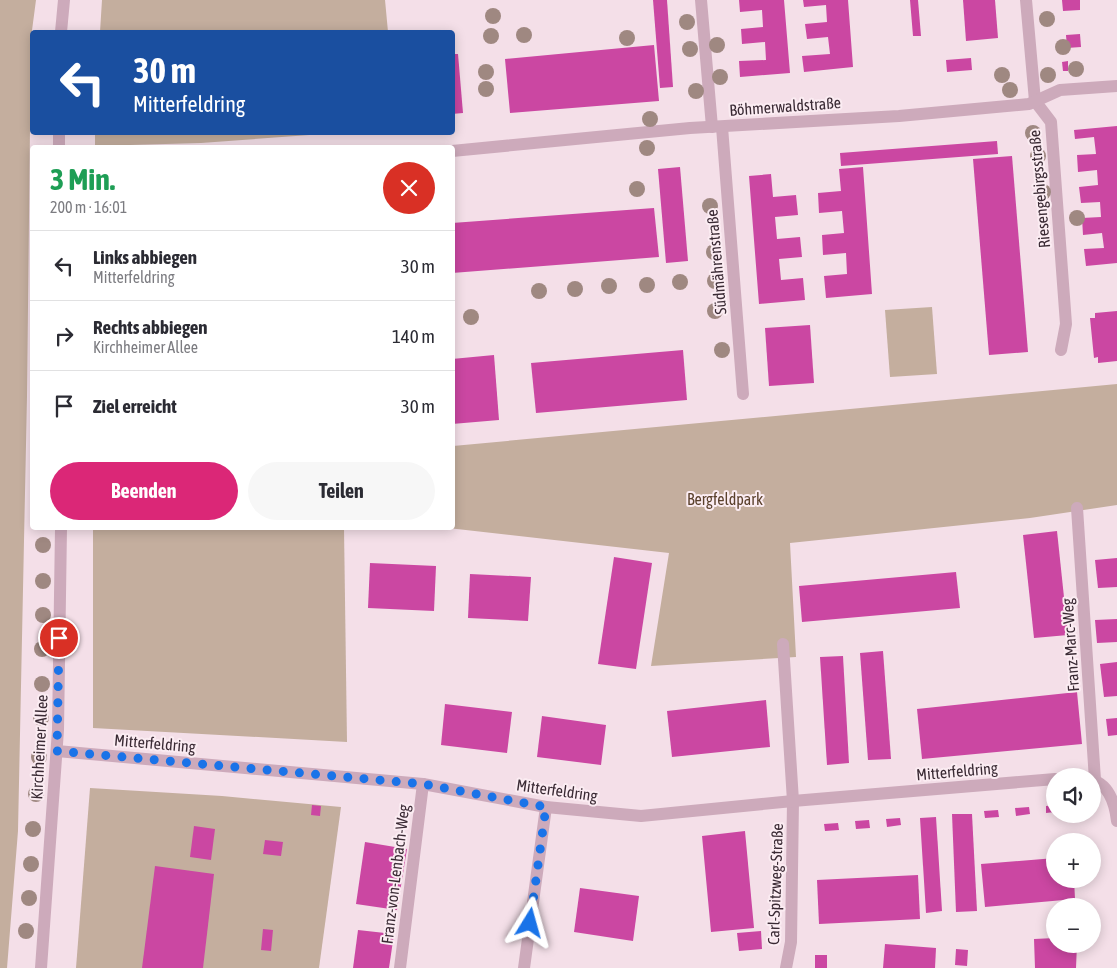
<!DOCTYPE html>
<html lang="de">
<head>
<meta charset="utf-8">
<style>
  :root { --surface:#fff; --page:#f7f7f7; --text:#2b2b33; --muted:#7c7c81; --line:#e1e1e2; --accent:#db2777 }
  body { margin:0; font-family:"Asap Condensed",sans-serif; background:var(--page); color:var(--text); height:100vh; display:flex; flex-direction:column; font-size:19px; white-space:nowrap }
  * { box-sizing:border-box; margin:0 }
  p { font-size:16px; color:var(--muted) }
  .icon { flex:none; width:28px; height:28px; fill:none; stroke:currentColor; stroke-width:2; stroke-linecap:round; stroke-linejoin:round }
  .map { position:relative; flex:1; overflow:hidden }
  .panel { position:absolute; left:30px; top:145px; width:425px; height:385px; display:flex; flex-direction:column; background:var(--surface); border-radius:5px; box-shadow:0 2px 12px #0003 }
  .panel>* { flex:none }
  .banner { position:absolute; left:30px; top:30px; width:425px; height:105px; border-radius:5px; box-shadow:0 2px 12px #0003; background:#1a4fa0; color:#fff; overflow:hidden }
  .fabs { position:absolute; left:1046px; top:768px; display:grid; gap:10px }
  .fabs a { display:grid; place-items:center; width:55px; height:55px; border-radius:50%; background:var(--surface); box-shadow:0 2px 12px #0003; font-size:25px }
  .pin { position:absolute; display:grid; place-items:center; width:42px; height:42px; color:#fff; margin:-21px; border:2px solid #fff; border-radius:50%; box-shadow:0 1px 5px #0007 }
  .me { position:absolute; width:55px; margin:-28px; rotate:8deg; stroke-linejoin:round; filter:drop-shadow(0 0 4px #0008) }
  .turn { display:flex; align-items:center; gap:18px; height:105px; padding:0 20px; font-size:22px }
  .turn .icon { width:65px; height:65px; stroke-width:2.5 }
  .turn b { display:block; font-size:35px; line-height:42px }
  .round { display:grid; place-items:center; flex:none; width:52px; height:52px; border-radius:26px; background:var(--page) }
  .overview { display:flex; align-items:center; justify-content:space-between; height:85px; padding:0 20px }
  h1 { font-size:30px; font-weight:700; line-height:38px; color:#1e9e55 }
  .cta { display:flex; gap:10px; margin-top:auto; padding:10px 20px }
  .cta a { flex:1; height:58px; border-radius:30px; background:var(--accent); color:#fff; font-size:20px; font-weight:700; line-height:58px; text-align:center }
  .cta a+a { background:var(--page); color:var(--text) }
  ul { padding:0; list-style:none }
  li { display:flex; align-items:center; gap:15px; height:70px; padding:0 20px; border-top:1px solid var(--line) }
  li div { flex:1 }
  li b { display:block; font-size:19px }
  li em { font-style:normal }
  .map>svg:first-child { display:block }
  .green { fill:#c4ae9e }
  .building { fill:#cb47a2 }
  .lines { fill:none; stroke-linecap:round; stroke-linejoin:round }
  .service { stroke:#cdaabb; stroke-width:12 }
  .minor { stroke:#cdaabb; stroke-width:12 }
  .tree { fill:#9f8881 }
  .route { stroke:#1a73e8; stroke-width:9; stroke-dasharray:0 16.2 }
  .labels { text-anchor:middle; stroke-width:4; stroke-linejoin:round; paint-order:stroke }
  .street-label { font-size:16px; fill:#3a2a34; stroke:#fbecf2 }
  .park-label { font-size:16px; fill:#5a402c; stroke:#fbecf2 }
</style>
</head>
<body>
<div class="map">
<svg width="1117" height="968" viewBox="0 0 1117 968">
  <rect width="100%" height="100%" fill="#f4dfe8"/>
  <g class="green">
    <polygon points="0,0 36,0 31,38 27,396 18,831 7,968 0,968"/>
    <polygon points="102,0 385,0 388,32 100,32"/>
    <polygon points="95,133 95,132 337,133 201,143 95,146"/>
    <polygon points="932,307 937,374 890,377 885,310"/>
    <polygon points="1117,384 1117,505 1030,518 790,543 796,657 651,666 669,553 448,528 452,528 453,446"/>
    <polygon points="93,528 344,528 347,742 93,728"/>
    <polygon points="90,788 222,796 341,807 319,968 76,968"/>
  </g>
  <g class="building">
    <polygon points="653,0 667,0 673,87 660,88"/>
    <polygon points="739,0 784,0 790,73 740,77 739,61 766,60 765,42 742,44 741,29 763,27 762,10 740,12"/>
    <polygon points="803,0 848,0 853,67 804,72 802,56 830,54 828,37 807,39 805,24 827,22 826,5 804,7"/>
    <polygon points="910,0 918,0 921,36 913,36"/>
    <polygon points="963,0 995,0 998,38 966,41"/>
    <polygon points="1062,0 1080,0 1080,10 1063,11"/>
    <polygon points="1080,34 1081,47 1067,48 1066,35"/>
    <polygon points="654,45 659,101 510,113 505,59"/>
    <polygon points="452,54 458,54 463,113 452,114"/>
    <polygon points="971,58 972,70 947,72 946,60"/>
    <polygon points="1068,61 1068,71 1063,71 1062,62"/>
    <polygon points="1117,126 1117,263 1086,266 1084,249 1104,248 1102,233 1083,235 1082,218 1101,217 1100,202 1081,203 1079,187 1098,185 1097,170 1078,172 1077,155 1096,154 1094,137 1075,139 1074,130"/>
    <polygon points="997,141 998,154 841,166 840,153"/>
    <polygon points="1012,156 1028,352 989,355 973,159"/>
    <polygon points="680,167 688,261 666,263 658,169"/>
    <polygon points="863,167 872,294 826,298 824,276 847,274 846,253 823,255 822,235 844,233 842,211 819,213 818,193 841,191 839,169"/>
    <polygon points="771,174 773,197 796,195 798,215 775,217 777,239 800,237 802,257 779,259 781,280 803,278 805,300 759,304 749,176"/>
    <polygon points="654,208 659,257 452,273 452,223"/>
    <polygon points="1117,311 1117,361 1098,363 1098,357 1094,358 1090,318 1095,318 1095,313"/>
    <polygon points="810,325 814,383 769,386 765,328"/>
    <polygon points="683,350 687,400 536,413 531,363"/>
    <polygon points="494,355 499,420 452,424 452,359"/>
    <polygon points="1057,531 1068,635 1034,638 1023,535"/>
    <polygon points="614,557 652,563 636,669 598,664"/>
    <polygon points="1117,558 1117,587 1098,588 1095,560"/>
    <polygon points="370,563 436,566 434,611 368,608"/>
    <polygon points="956,572 960,608 802,622 799,586"/>
    <polygon points="470,574 531,577 528,621 468,618"/>
    <polygon points="1117,619 1117,642 1097,643 1095,620"/>
    <polygon points="883,651 891,759 868,760 860,653"/>
    <polygon points="843,656 849,763 827,765 820,657"/>
    <polygon points="1117,662 1117,696 1104,697 1100,664"/>
    <polygon points="1077,692 1082,744 922,759 917,709"/>
    <polygon points="766,700 770,747 672,757 667,711"/>
    <polygon points="445,704 512,712 507,753 441,745"/>
    <polygon points="542,716 606,725 601,765 537,757"/>
    <polygon points="1117,718 1117,735 1108,736 1106,719"/>
    <polygon points="312,805 321,806 320,816 311,815"/>
    <polygon points="1055,805 1055,812 1046,813 1046,806"/>
    <polygon points="1029,807 1030,814 1016,816 1015,808"/>
    <polygon points="998,810 999,817 985,818 984,811"/>
    <polygon points="952,814 972,814 977,911 956,912"/>
    <polygon points="936,817 942,911 926,913 920,818"/>
    <polygon points="900,818 901,825 887,827 886,819"/>
    <polygon points="869,820 870,828 856,829 855,821"/>
    <polygon points="838,823 839,830 825,831 824,824"/>
    <polygon points="194,826 215,829 211,860 190,857"/>
    <polygon points="745,831 754,928 711,932 702,836"/>
    <polygon points="265,840 283,842 281,856 263,854"/>
    <polygon points="365,842 407,849 397,910 356,904"/>
    <polygon points="1055,858 1055,879 1074,879 1075,899 985,907 981,864"/>
    <polygon points="155,866 214,874 203,968 142,968"/>
    <polygon points="918,875 920,919 819,924 817,880"/>
    <polygon points="580,888 639,896 633,941 574,932"/>
    <polygon points="263,929 273,930 271,951 261,950"/>
    <polygon points="358,930 394,934 389,968 353,968"/>
    <polygon points="761,931 762,949 739,951 737,933"/>
    <polygon points="1055,938 1055,944 1077,944 1076,968 1035,968 1034,939"/>
    <polygon points="885,944 936,948 935,968 883,968"/>
    <polygon points="956,949 968,950 967,966 955,965"/>
    <rect x="815" y="955" width="12" height="13"/>
  </g>
  <g class="lines">
    <polyline class="service" points="400,968 423,784"/>
    <g class="minor">
      <polyline points="701,0 712,127"/>
      <polyline points="1026,0 1035,101 1051,122 1066,324 1061,350"/>
      <polyline points="61,32 64,0"/>
      <polyline points="722,127 743,394"/>
      <polyline points="59,148 59,132"/>
      <polyline points="452,151 690,128 899,116 1029,104 1060,90 1117,86"/>
      <polyline points="1077,508 1095,780"/>
      <polyline points="783,644 793,801 791,942 786,968"/>
      <polyline points="57,751 423,784 546,807 641,816 793,801 1055,779"/>
      <path d="M1092,780C1110,785 1115,804 1117,821"/>
      <polyline points="41,968 58,730 61,528"/>
      <polyline points="524,968 546,807"/>
    </g>
  </g>
  <g class="tree">
    <circle cx="493" cy="16" r="8"/>
    <circle cx="1047" cy="19" r="8"/>
    <circle cx="687" cy="22" r="8"/>
    <circle cx="524" cy="35" r="8"/>
    <circle cx="491" cy="36" r="8"/>
    <circle cx="627" cy="38" r="8"/>
    <circle cx="717" cy="45" r="8"/>
    <circle cx="1063" cy="47" r="8"/>
    <circle cx="690" cy="49" r="8"/>
    <circle cx="1076" cy="69" r="8"/>
    <circle cx="486" cy="72" r="8"/>
    <circle cx="1002" cy="75" r="8"/>
    <circle cx="1048" cy="75" r="8"/>
    <circle cx="720" cy="77" r="8"/>
    <circle cx="486" cy="89" r="8"/>
    <circle cx="1010" cy="90" r="8"/>
    <circle cx="696" cy="91" r="8"/>
    <circle cx="650" cy="119" r="8"/>
    <circle cx="1033" cy="133" r="8"/>
    <circle cx="647" cy="148" r="8"/>
    <circle cx="1038" cy="156" r="8"/>
    <circle cx="637" cy="189" r="8"/>
    <circle cx="1043" cy="192" r="8"/>
    <circle cx="710" cy="206" r="8"/>
    <circle cx="1077" cy="218" r="8"/>
    <circle cx="714" cy="252" r="8"/>
    <circle cx="715" cy="281" r="8"/>
    <circle cx="680" cy="282" r="8"/>
    <circle cx="647" cy="285" r="8"/>
    <circle cx="609" cy="286" r="8"/>
    <circle cx="575" cy="289" r="8"/>
    <circle cx="539" cy="291" r="8"/>
    <circle cx="715" cy="311" r="8"/>
    <circle cx="471" cy="317" r="8"/>
    <circle cx="722" cy="350" r="8"/>
    <circle cx="43" cy="545" r="8"/>
    <circle cx="43" cy="581" r="8"/>
    <circle cx="43" cy="615" r="8"/>
    <circle cx="42" cy="649" r="8"/>
    <circle cx="42" cy="684" r="8"/>
    <circle cx="41" cy="718" r="8"/>
    <circle cx="39" cy="757" r="8"/>
    <circle cx="36" cy="794" r="8"/>
    <circle cx="33" cy="829" r="8"/>
    <circle cx="31" cy="864" r="8"/>
    <circle cx="29" cy="898" r="8"/>
    <circle cx="26" cy="931" r="8"/>
  </g>
  <g class="lines">
    <polyline class="route" points="59,638 57,751 423,784 546,807 530,923"/>
  </g>
  <g class="labels">
    <g class="street-label">
      <text transform="translate(785 106) rotate(-4)" y="6">Böhmerwaldstraße</text>
      <text transform="translate(1039 189) rotate(-95)" y="6">Riesengebirgsstraße</text>
      <text transform="translate(716 262) rotate(-95)" y="6">Südmährenstraße</text>
      <text transform="translate(1070 645) rotate(-94)" y="6">Franz-Marc-Weg</text>
      <text transform="translate(155 743) rotate(5)" y="6">Mitterfeldring</text>
      <text transform="translate(39 747) rotate(-87)" y="6">Kirchheimer Allee</text>
      <text transform="translate(957 771) rotate(-5)" y="6">Mitterfeldring</text>
      <text transform="translate(557 790) rotate(8)" y="6">Mitterfeldring</text>
      <text transform="translate(395 874) rotate(-83)" y="6">Franz-von-Lenbach-Weg</text>
      <text transform="translate(775 884) rotate(-88)" y="6">Carl-Spitzweg-Straße</text>
    </g>
    <g class="park-label">
      <text x="725" y="505">Bergfeldpark</text>
    </g>
  </g>
</svg>
<div class="fabs">
<a><svg class="icon" aria-label="sound" viewBox="0 0 24 24"><path d="M4 9h4l5-4v14l-5-4H4zM17 9q2 3 0 6"/></svg></a>
<a>+</a>
<a>−</a>
</div>
<div class="pin" style="left:59px;top:638px;background:#d93025"><svg class="icon" aria-label="arrive" viewBox="0 0 24 24"><path d="M6 21V4h12l-3 4 3 4H6"/></svg></div>
<svg class="me" style="left:530px;top:923px" viewBox="-20 -20 40 40"><path d="M0-17L14 15 0 8-14 15z" fill="#1a73e8" stroke="#fff" stroke-width="4"/></svg>
<div class="banner">
<div class="turn"><svg class="icon" aria-label="left" viewBox="0 0 24 24"><path d="M17 20v-9H6M10 6l-5 5 5 5"/></svg><div><b>30 m</b>Mitterfeldring</div></div>
</div>
<section class="panel">
<div class="overview"><div><h1>3 Min.</h1><p>200 m · 16:01</p></div><a class="round" style="background:#d93025;color:#fff"><svg class="icon" aria-label="close" viewBox="0 0 24 24"><path d="M6 6l12 12M18 6L6 18"/></svg></a></div>
<ul>
<li><svg class="icon" aria-label="left" viewBox="0 0 24 24"><path d="M17 20v-9H6M10 6l-5 5 5 5"/></svg><div><b>Links abbiegen</b><p>Mitterfeldring</p></div><em>30 m</em></li>
<li><svg class="icon" aria-label="right" viewBox="0 0 24 24"><path d="M7 20v-9h11M14 6l5 5-5 5"/></svg><div><b>Rechts abbiegen</b><p>Kirchheimer Allee</p></div><em>140 m</em></li>
<li><svg class="icon" aria-label="arrive" viewBox="0 0 24 24"><path d="M6 21V4h12l-3 4 3 4H6"/></svg><div><b>Ziel erreicht</b></div><em>30 m</em></li>
</ul>
<div class="cta"><a>Beenden</a><a>Teilen</a></div>
</section>
</div>
</body>
</html>
